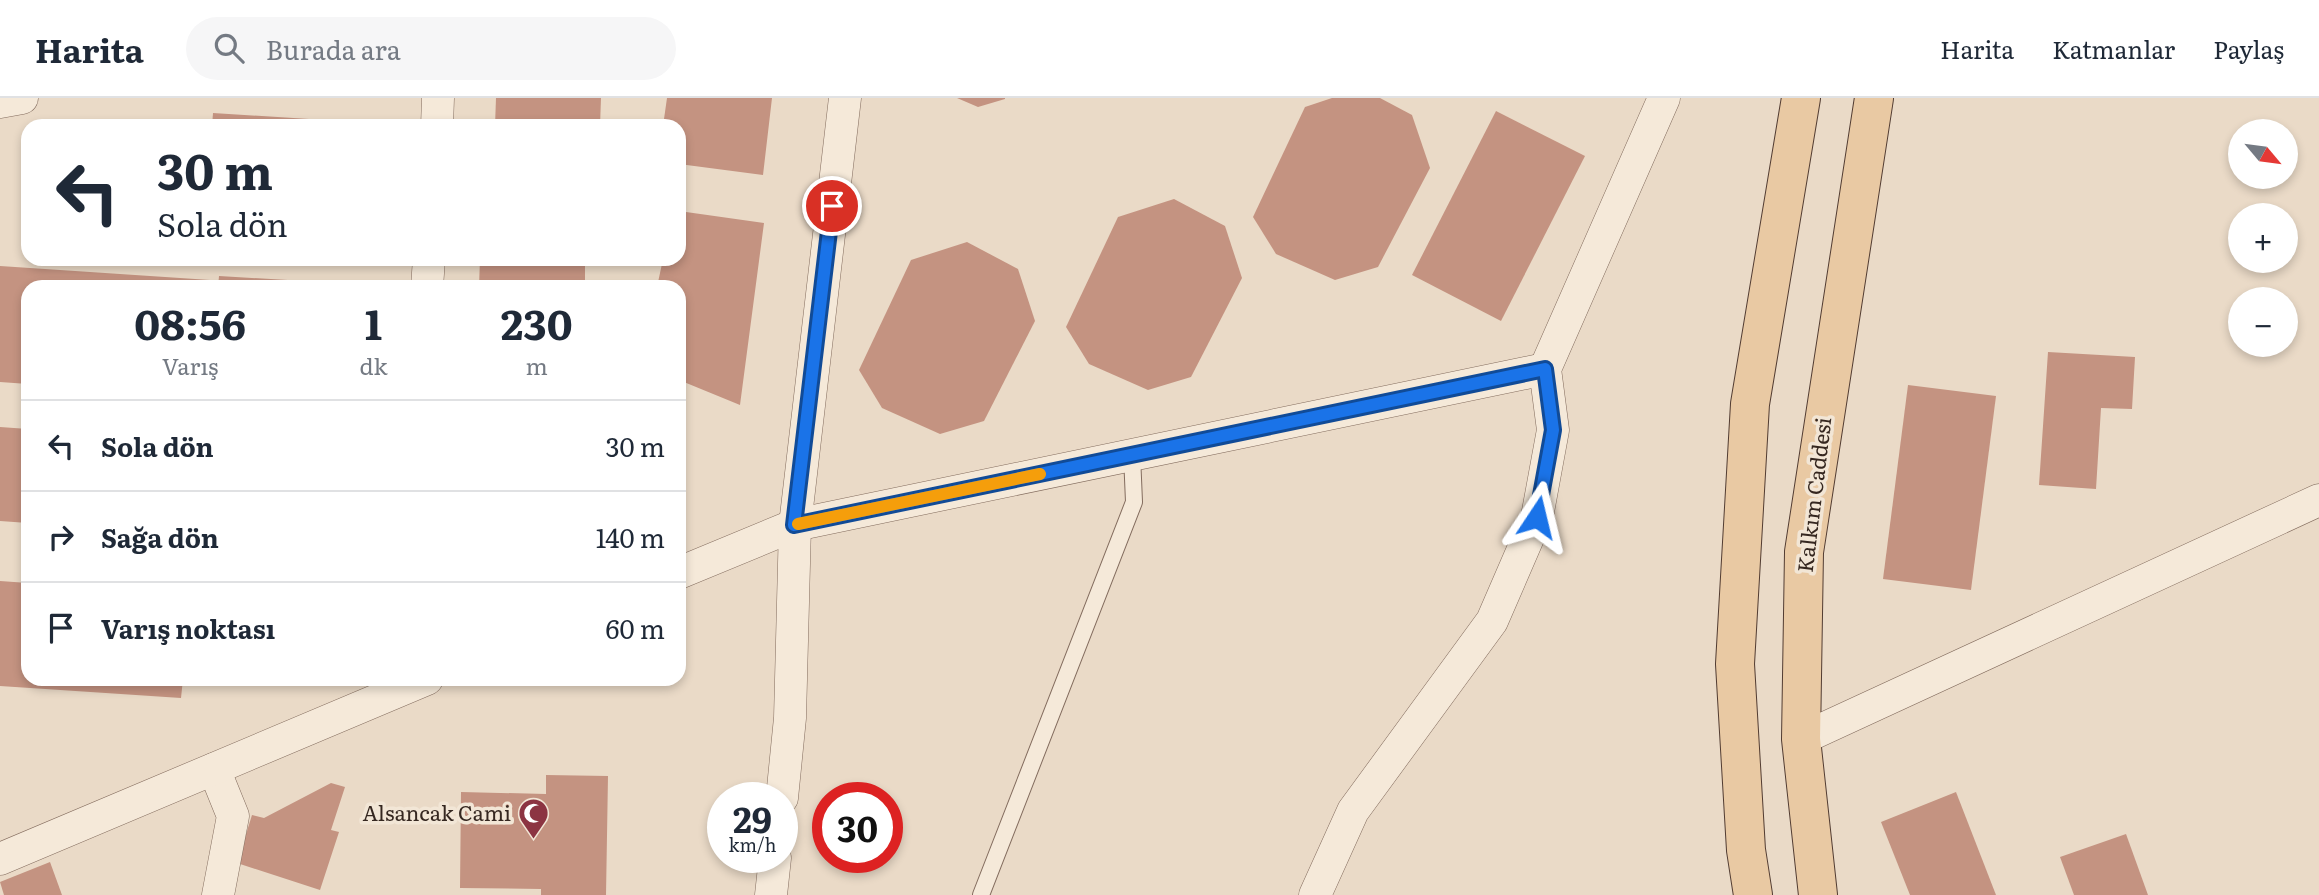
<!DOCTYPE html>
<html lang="tr">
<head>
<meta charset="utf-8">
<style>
  :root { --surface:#fff; --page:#f6f6f7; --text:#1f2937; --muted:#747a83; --line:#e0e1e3 }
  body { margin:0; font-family:Literata,serif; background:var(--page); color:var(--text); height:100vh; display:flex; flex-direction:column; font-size:26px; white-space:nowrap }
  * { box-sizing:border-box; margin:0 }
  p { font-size:23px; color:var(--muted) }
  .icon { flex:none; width:38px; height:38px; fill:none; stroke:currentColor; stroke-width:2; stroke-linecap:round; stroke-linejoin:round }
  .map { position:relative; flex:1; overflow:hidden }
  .details { position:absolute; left:21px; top:182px; width:665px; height:406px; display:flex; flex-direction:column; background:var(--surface); border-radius:21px; box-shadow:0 4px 10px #0003 }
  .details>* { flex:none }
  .top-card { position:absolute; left:21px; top:21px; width:665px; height:147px; border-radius:21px; box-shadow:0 4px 10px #0003; background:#fff; color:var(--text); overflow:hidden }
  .needle { width:46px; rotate:119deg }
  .tools { position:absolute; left:2228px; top:21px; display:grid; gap:14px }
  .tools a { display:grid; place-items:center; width:70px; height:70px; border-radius:50%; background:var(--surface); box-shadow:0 4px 10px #0003; font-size:35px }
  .speed { position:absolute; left:707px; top:684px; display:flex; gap:14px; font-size:35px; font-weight:700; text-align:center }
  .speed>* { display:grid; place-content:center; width:91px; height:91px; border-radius:50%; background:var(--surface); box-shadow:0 4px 10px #0003; line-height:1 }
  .speed small { font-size:18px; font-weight:400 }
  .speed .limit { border:10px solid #d22; background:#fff; color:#111 }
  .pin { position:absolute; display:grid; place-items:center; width:60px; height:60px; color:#fff; margin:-30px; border:4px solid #fff; border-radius:50%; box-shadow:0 2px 7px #0007 }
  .me { position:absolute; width:77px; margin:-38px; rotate:10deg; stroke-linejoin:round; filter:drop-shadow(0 0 5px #0008) }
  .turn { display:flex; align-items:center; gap:24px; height:147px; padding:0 21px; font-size:32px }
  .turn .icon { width:91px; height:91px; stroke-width:2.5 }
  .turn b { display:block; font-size:49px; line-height:60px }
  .eta { display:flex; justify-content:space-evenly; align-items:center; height:119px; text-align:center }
  .eta b { font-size:42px; font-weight:700; line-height:49px }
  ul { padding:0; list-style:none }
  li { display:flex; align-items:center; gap:21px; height:91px; padding:0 21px; border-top:2px solid var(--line) }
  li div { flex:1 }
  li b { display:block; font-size:26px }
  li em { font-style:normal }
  header { display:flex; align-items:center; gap:42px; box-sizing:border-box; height:98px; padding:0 35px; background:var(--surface); border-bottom:2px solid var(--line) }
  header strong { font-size:33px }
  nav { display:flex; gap:38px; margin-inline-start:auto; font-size:24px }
  .search { width:490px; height:63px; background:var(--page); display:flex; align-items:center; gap:18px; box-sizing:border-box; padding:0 24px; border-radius:38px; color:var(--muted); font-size:26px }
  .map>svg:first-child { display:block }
  .building { fill:#c49381 }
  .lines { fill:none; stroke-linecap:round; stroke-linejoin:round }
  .service-casing { stroke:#836c5e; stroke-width:18 }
  .minor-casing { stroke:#836c5e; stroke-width:33 }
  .primary-casing { stroke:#523c32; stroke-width:40 }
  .service { stroke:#f5e9d9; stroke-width:16 }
  .minor { stroke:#f5e9d9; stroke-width:32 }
  .primary { stroke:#e9c9a3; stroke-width:38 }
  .route-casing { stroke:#114b97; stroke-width:18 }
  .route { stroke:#1a73e8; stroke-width:12 }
  .slow { stroke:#f59e0b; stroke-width:12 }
  .labels { text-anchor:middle; stroke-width:7; stroke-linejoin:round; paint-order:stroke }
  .street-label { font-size:21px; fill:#352720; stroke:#f2e6d6 }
  .poi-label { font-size:21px; fill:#352720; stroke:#f2e6d6; text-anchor:end }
</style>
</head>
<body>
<header>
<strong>Harita</strong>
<div class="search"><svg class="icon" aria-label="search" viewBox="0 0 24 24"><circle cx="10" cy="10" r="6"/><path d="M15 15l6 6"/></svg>Burada ara</div>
<nav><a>Harita</a><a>Katmanlar</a><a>Paylaş</a></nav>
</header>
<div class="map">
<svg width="2319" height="797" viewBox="0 0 2319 797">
  <rect width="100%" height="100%" fill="#eadac7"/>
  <g class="building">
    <polygon points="496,0 601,0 600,28 495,28"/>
    <polygon points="667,0 772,0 763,77 679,66 679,28 663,28"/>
    <polygon points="957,0 1005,0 1005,1 978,9"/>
    <polygon points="1332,0 1380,0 1412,17 1430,70 1378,169 1335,182 1276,156 1253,119 1305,9"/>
    <polygon points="1496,13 1585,58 1501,223 1412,177"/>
    <polygon points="213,15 356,24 356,28 212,28"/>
    <polygon points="1174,101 1225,128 1242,180 1191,279 1148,292 1089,266 1066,229 1118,119"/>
    <polygon points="679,113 764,125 740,307 679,282 679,189 657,189 663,161 679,161"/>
    <polygon points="967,144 1018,171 1035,223 984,323 940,336 882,310 859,272 911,162"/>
    <polygon points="480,161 585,161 585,189 479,189"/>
    <polygon points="0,168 210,182 210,189 28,189 28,286 0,284"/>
    <polygon points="219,178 372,187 372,189 218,189"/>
    <polygon points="2048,254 2135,259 2132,311 2101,310 2096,391 2039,387"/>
    <polygon points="1908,287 1996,298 1971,492 1883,481"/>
    <polygon points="0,329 28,331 28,425 0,423"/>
    <polygon points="0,483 28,485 28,581 183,581 181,600 0,588"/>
    <polygon points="546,677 608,678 606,797 541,797 541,791 460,790 461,694 546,696"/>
    <polygon points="331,685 345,689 331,732 339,734 320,792 237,765 252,717 264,720"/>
    <polygon points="1956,694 1996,797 1910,797 1881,724"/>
    <polygon points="2126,736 2148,797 2074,797 2060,759"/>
    <polygon points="50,764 62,797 4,797 0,784"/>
  </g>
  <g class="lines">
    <defs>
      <polyline id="service" points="981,797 1134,404 1132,357"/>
      <g id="minor">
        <polyline points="0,4 22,0"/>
        <polyline points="437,28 438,0"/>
        <polyline points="427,189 429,161"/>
        <polyline points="679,475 795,427 1545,271"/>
        <polyline points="1801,641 2319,402"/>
        <polyline points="214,671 233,718 218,797"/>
        <polyline points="782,700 790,620 795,427 845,0"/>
        <polyline points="0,761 427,581"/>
        <polyline points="771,797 775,760"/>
        <polyline points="1315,797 1353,713 1492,523 1537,419 1553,332 1545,271 1664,0"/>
      </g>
      <g id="primary">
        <polyline points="1753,797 1746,752 1735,566 1750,306 1801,0"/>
        <polyline points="1818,797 1801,641 1804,454 1874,0"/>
      </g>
    </defs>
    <use href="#service" class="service-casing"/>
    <use href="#minor" class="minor-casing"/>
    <use href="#primary" class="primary-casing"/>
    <use href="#service" class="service"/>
    <use href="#minor" class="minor"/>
    <use href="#primary" class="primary"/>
  </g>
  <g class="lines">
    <defs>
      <polyline id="route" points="832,108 794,427 1545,271 1553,332 1537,419"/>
    </defs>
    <use href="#route" class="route-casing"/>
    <use href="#route" class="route"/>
    <polyline class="slow" points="798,426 1040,376"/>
  </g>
  <defs>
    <symbol id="mosque-pin" viewBox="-11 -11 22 30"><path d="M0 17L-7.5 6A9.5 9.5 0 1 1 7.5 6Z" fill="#8c3442" stroke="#f2e6d6"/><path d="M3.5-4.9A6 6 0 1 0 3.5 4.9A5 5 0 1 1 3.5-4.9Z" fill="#fff"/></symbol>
  </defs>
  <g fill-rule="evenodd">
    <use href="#mosque-pin" x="516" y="698" width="35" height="47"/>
  </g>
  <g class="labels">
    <g class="street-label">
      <text transform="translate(1815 397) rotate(-83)" y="7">Kalkım Caddesi</text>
    </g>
    <g class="poi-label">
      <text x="511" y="723">Alsancak Cami</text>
    </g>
  </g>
</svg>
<div class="tools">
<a><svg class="needle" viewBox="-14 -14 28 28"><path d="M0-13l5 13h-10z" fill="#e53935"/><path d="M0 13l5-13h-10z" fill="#747a83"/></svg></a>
<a>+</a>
<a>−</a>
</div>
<div class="speed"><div>29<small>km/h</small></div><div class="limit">30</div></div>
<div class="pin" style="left:832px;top:108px;background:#d93025"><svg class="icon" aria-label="arrive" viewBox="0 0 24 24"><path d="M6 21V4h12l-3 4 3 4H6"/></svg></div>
<svg class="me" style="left:1537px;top:419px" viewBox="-20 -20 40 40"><path d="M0-17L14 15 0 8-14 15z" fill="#1a73e8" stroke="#fff" stroke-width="4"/></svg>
<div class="top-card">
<div class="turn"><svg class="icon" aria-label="left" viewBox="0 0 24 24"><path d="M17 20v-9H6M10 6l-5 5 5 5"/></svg><div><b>30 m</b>Sola dön</div></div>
</div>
<section class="details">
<div class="eta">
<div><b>08:56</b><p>Varış</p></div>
<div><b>1</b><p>dk</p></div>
<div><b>230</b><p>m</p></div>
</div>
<ul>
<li><svg class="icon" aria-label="left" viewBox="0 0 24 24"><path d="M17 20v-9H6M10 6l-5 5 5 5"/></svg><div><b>Sola dön</b></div><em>30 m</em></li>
<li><svg class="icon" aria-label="right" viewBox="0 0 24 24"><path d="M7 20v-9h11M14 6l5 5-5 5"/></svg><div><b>Sağa dön</b></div><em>140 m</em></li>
<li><svg class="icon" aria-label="arrive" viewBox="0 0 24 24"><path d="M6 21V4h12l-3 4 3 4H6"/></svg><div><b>Varış noktası</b></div><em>60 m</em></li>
</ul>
</section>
</div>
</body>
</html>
